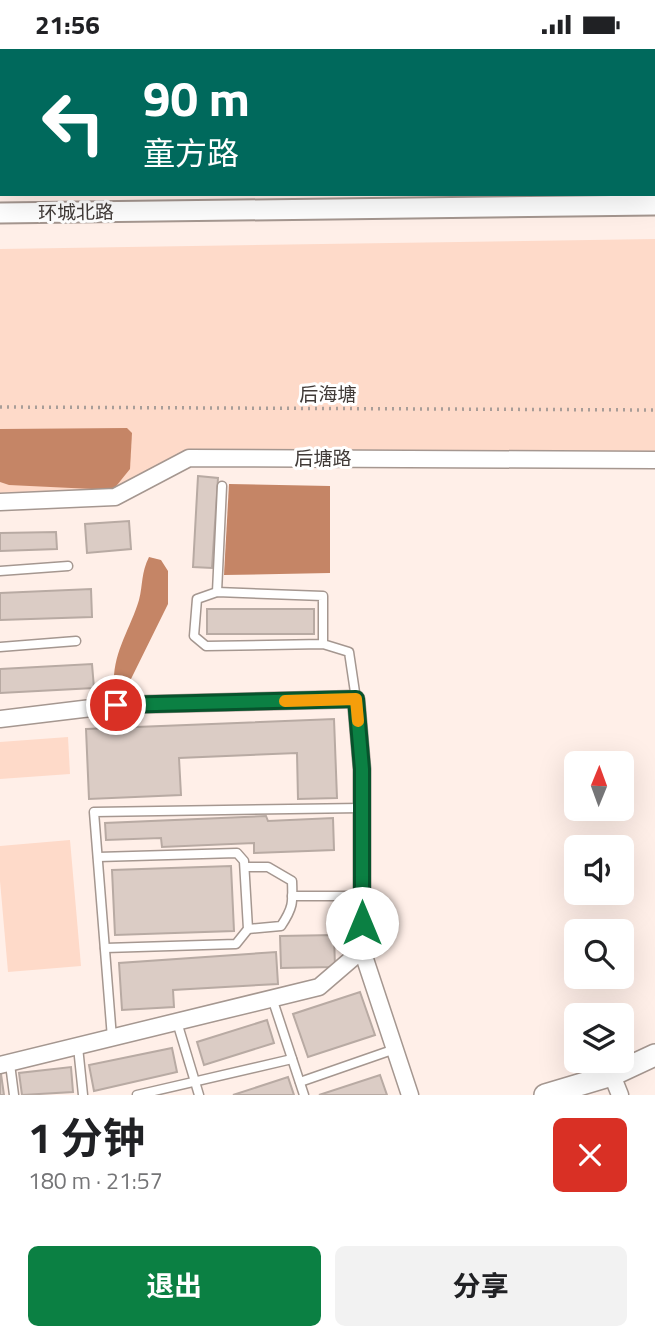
<!DOCTYPE html>
<html lang="zh">
<head>
<meta charset="utf-8">
<style>
  :root { --surface:#fff; --page:#f2f2f2; --text:#202124; --muted:#757577; --accent:#0b8043 }
  body { margin:0; font-family:"Titillium Web","Noto Sans SC",sans-serif; background:var(--page); color:var(--text); height:100vh; display:flex; flex-direction:column; font-size:26px; white-space:nowrap }
  * { box-sizing:border-box; margin:0 }
  p { font-size:23px; color:var(--muted) }
  .icon { flex:none; width:38px; height:38px; fill:none; stroke:currentColor; stroke-width:2; stroke-linecap:round; stroke-linejoin:round }
  .map { position:relative; height:1046px; overflow:hidden }
  .panel { display:flex; flex-direction:column; background:var(--surface); flex:1 }
  .panel>* { flex:none }
  .banner { position:absolute; left:0px; top:0px; width:656px; height:147px; box-shadow:0 7px 28px #0002; background:#00695c; color:#fff; overflow:hidden }
  .needle { width:46px; rotate:1deg }
  .controls { position:absolute; left:564px; top:702px; display:grid; gap:14px }
  .controls a { display:grid; place-items:center; width:70px; height:70px; border-radius:10px; background:var(--surface); box-shadow:0 7px 28px #0002; font-size:35px }
  .pin { position:absolute; display:grid; place-items:center; width:60px; height:60px; color:#fff; margin:-30px; border:4px solid #fff; border-radius:50%; box-shadow:0 2px 7px #0007 }
  .me { position:absolute; width:77px; margin:-38px; rotate:0deg; stroke-linejoin:round; filter:drop-shadow(0 0 5px #0008) }
  .turn { display:flex; align-items:center; gap:24px; height:147px; padding:0 28px; font-size:32px }
  .turn .icon { width:91px; height:91px; stroke-width:2.5 }
  .turn b { display:block; font-size:49px; line-height:60px }
  .round { display:grid; place-items:center; flex:none; width:74px; height:74px; border-radius:10px; background:var(--page) }
  .summary { display:flex; align-items:center; justify-content:space-between; height:119px; padding:0 28px }
  h1 { font-size:42px; font-weight:700; line-height:52px }
  .button { display:flex; gap:14px; margin-top:auto; padding:14px 28px }
  .button a { flex:1; height:80px; border-radius:10px; background:var(--accent); color:#fff; font-size:28px; font-weight:700; line-height:80px; text-align:center }
  .button a+a { background:var(--page); color:var(--text) }
  .status { display:flex; justify-content:space-between; align-items:center; height:49px; padding:0 35px; background:var(--surface); direction:ltr }
  .status svg { height:19px; fill:currentColor }
  .map>svg:first-child { display:block }
  .green { fill:#fedac9 }
  .water { fill:#c58566 }
  .building { fill:#dbccc5; stroke:#b8aaa3; stroke-width:2 }
  .lines { fill:none; stroke-linecap:round; stroke-linejoin:round }
  .service-casing { stroke:#a59790; stroke-width:11 }
  .minor-casing { stroke:#a59790; stroke-width:19 }
  .tertiary-casing { stroke:#a59790; stroke-width:23 }
  .secondary-casing { stroke:#a59790; stroke-width:24 }
  .path { stroke:#a89d98; stroke-width:3.5; stroke-dasharray:2 5; stroke-linecap:butt }
  .service { stroke:#fff; stroke-width:8 }
  .minor { stroke:#fff; stroke-width:16 }
  .tertiary { stroke:#fff; stroke-width:19 }
  .secondary { stroke:#fff; stroke-width:21 }
  .route-casing { stroke:#07532c; stroke-width:18 }
  .route { stroke:#0b8043; stroke-width:12 }
  .slow { stroke:#f59e0b; stroke-width:12 }
  .labels { text-anchor:middle; stroke-width:6; stroke-linejoin:round; paint-order:stroke }
  .street-label { font-size:19px; fill:#413b38; stroke:#fff }
</style>
</head>
<body>
<div class="status"><b>21:56</b><svg viewBox="0 0 49 12"><path d="M0 12V9h3v3zM5 12V6h3v6zM10 12V3h3v9zM15 12V0h3v12zM26 1h20v11H26zM47 4h2v5h-2z"/></svg></div>
<div class="map">
<svg width="655" height="1046" viewBox="0 0 655 1046">
  <rect width="100%" height="100%" fill="#ffefe8"/>
  <g class="green">
    <polygon points="655,190 655,412 189,409 115,448 0,453 0,200"/>
    <polygon points="68,688 70,725 0,730 0,693"/>
    <polygon points="70,791 81,917 8,923 0,832 0,797"/>
  </g>
  <g class="water">
    <polygon points="127,379 132,384 130,420 113,441 9,436 0,433 0,380"/>
    <polygon points="229,435 330,437 330,524 224,526"/>
    <path d="M149,508L161,511L168,522V555L130,632L123,637L114,631C114,602 131,578 139,551C143,535 141,524 149,508Z"/>
  </g>
  <g class="building">
    <polygon points="198,427 218,429 212,519 193,518"/>
    <polygon points="129,472 131,500 87,504 85,475"/>
    <polygon points="56,483 57,500 0,502 0,484"/>
    <polygon points="91,540 92,568 0,571 0,544"/>
    <rect x="207" y="560" width="107" height="25"/>
    <polygon points="92,615 94,639 0,644 0,620"/>
    <polygon points="334,670 337,749 298,750 297,704 179,709 181,746 89,750 86,680"/>
    <polygon points="266,767 268,772 333,769 334,801 254,804 254,794 162,798 161,789 106,791 105,774"/>
    <polygon points="231,817 234,882 115,886 112,821"/>
    <polygon points="334,886 335,918 281,919 280,887"/>
    <polygon points="276,903 278,935 173,941 174,958 122,961 119,914"/>
    <polygon points="360,943 375,986 308,1008 293,965"/>
    <polygon points="267,971 274,994 204,1016 197,993"/>
    <polygon points="172,999 177,1023 94,1042 89,1016"/>
    <polygon points="71,1018 73,1043 22,1046 19,1024"/>
    <polygon points="0,1025 1,1025 4,1046 0,1046"/>
    <polygon points="380,1026 387,1046 319,1046"/>
    <polygon points="288,1028 294,1046 233,1046"/>
  </g>
  <g class="lines">
    <defs>
      <g id="service">
        <polyline points="0,522 68,517"/>
        <polyline points="217,543 222,437"/>
        <polyline points="323,595 206,597 194,587 197,550 217,543 323,547 323,595 349,603 356,650"/>
        <polyline points="0,598 76,592"/>
        <polyline points="98,808 237,804 244,812 248,880 236,895 105,899"/>
        <path d="M245,818H268L292,832C293,854 293,859 281,877L248,880"/>
        <polyline points="292,847 362,847"/>
        <polyline points="272,949 304,1046"/>
        <polyline points="177,973 199,1046"/>
        <polyline points="112,989 94,763 362,759"/>
        <polyline points="78,998 83,1046"/>
        <polyline points="10,1015 14,1046"/>
        <polyline points="300,1033 395,1000"/>
        <polyline points="137,1046 292,1010"/>
      </g>
      <g id="minor">
        <polyline points="0,453 115,448 189,409 655,411"/>
        <polyline points="0,670 116,656 356,650 362,720 362,901 410,1046"/>
        <polyline points="0,1016 319,938 362,901"/>
        <polyline points="612,1026 620,1046"/>
      </g>
      <polyline id="tertiary" points="0,164 655,156"/>
      <polyline id="secondary" points="545,1046 612,1026 655,1006"/>
    </defs>
    <use href="#service" class="service-casing"/>
    <use href="#minor" class="minor-casing"/>
    <use href="#tertiary" class="tertiary-casing"/>
    <use href="#secondary" class="secondary-casing"/>
    <polyline class="path" points="0,358 655,361"/>
    <use href="#service" class="service"/>
    <use href="#minor" class="minor"/>
    <use href="#tertiary" class="tertiary"/>
    <use href="#secondary" class="secondary"/>
  </g>
  <g class="lines">
    <defs>
      <polyline id="route" points="116,656 356,650 362,720 362,874"/>
    </defs>
    <use href="#route" class="route-casing"/>
    <use href="#route" class="route"/>
    <polyline class="slow" points="285,652 356,650 358,672"/>
  </g>
  <g class="labels">
    <g class="street-label">
      <text transform="translate(76 163) rotate(-1)" y="7">环城北路</text>
      <text x="328" y="352">后海塘</text>
      <text x="323" y="416">后塘路</text>
    </g>
  </g>
</svg>
<div class="controls">
<a><svg class="needle" viewBox="-14 -14 28 28"><path d="M0-13l5 13h-10z" fill="#e53935"/><path d="M0 13l5-13h-10z" fill="#757577"/></svg></a>
<a><svg class="icon" aria-label="sound" viewBox="0 0 24 24"><path d="M4 9h4l5-4v14l-5-4H4zM17 9q2 3 0 6"/></svg></a>
<a><svg class="icon" aria-label="search" viewBox="0 0 24 24"><circle cx="10" cy="10" r="6"/><path d="M15 15l6 6"/></svg></a>
<a><svg class="icon" aria-label="layers" viewBox="0 0 24 24"><path d="M12 4l9 5-9 5-9-5zM3 14l9 5 9-5"/></svg></a>
</div>
<div class="pin" style="left:116px;top:656px;background:#d93025"><svg class="icon" aria-label="arrive" viewBox="0 0 24 24"><path d="M6 21V4h12l-3 4 3 4H6"/></svg></div>
<svg class="me" style="left:362px;top:874px" viewBox="-20 -20 40 40"><circle r="19" fill="#fff"/><path d="M0-13L10 11 0 6-10 11z" fill="#0b8043"/></svg>
<div class="banner">
<div class="turn"><svg class="icon" aria-label="left" viewBox="0 0 24 24"><path d="M17 20v-9H6M10 6l-5 5 5 5"/></svg><div><b>90 m</b>童方路</div></div>
</div>
</div>
<section class="panel">
<div class="summary"><div><h1>1 分钟</h1><p>180 m · 21:57</p></div><a class="round" style="background:#d93025;color:#fff"><svg class="icon" aria-label="close" viewBox="0 0 24 24"><path d="M6 6l12 12M18 6L6 18"/></svg></a></div>
<div class="button"><a>退出</a><a>分享</a></div>
</section>
</body>
</html>
